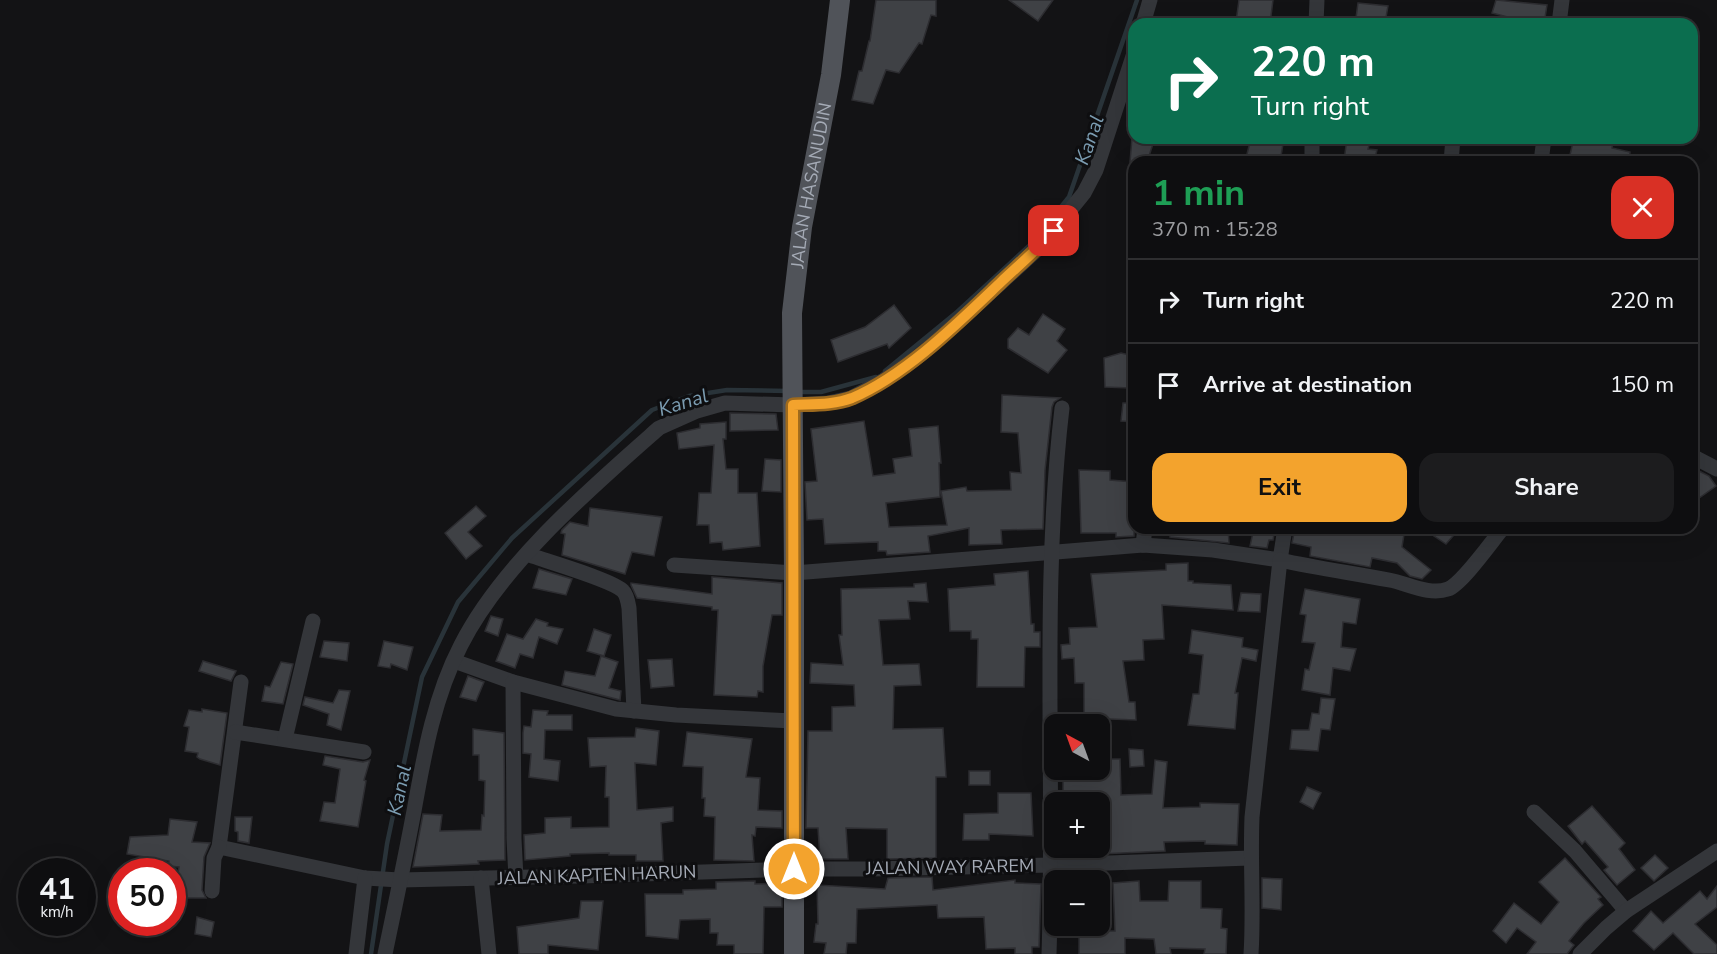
<!DOCTYPE html>
<html lang="en">
<head>
<meta charset="utf-8">
<style>
  :root { --surface:#0e0e10; --page:#1c1c1e; --text:#f1f3f6; --muted:#9b9c9f; --line:#2e2e30; --accent:#f3a32d }
  body { margin:0; font-family:"Nunito Sans",sans-serif; background:var(--page); color:var(--text); height:100vh; display:flex; flex-direction:column; font-size:22px; white-space:nowrap }
  * { box-sizing:border-box; margin:0 }
  p { font-size:20px; color:var(--muted) }
  .icon { flex:none; width:33px; height:33px; fill:none; stroke:currentColor; stroke-width:2; stroke-linecap:round; stroke-linejoin:round }
  .map { position:relative; flex:1; overflow:hidden }
  .details { position:absolute; left:1128px; top:156px; width:570px; height:378px; display:flex; flex-direction:column; background:var(--surface); border-radius:18px; box-shadow:0 6px 24px #0002,0 0 0 2px var(--line) }
  .details>* { flex:none }
  .top-card { position:absolute; left:1128px; top:18px; width:570px; height:126px; border-radius:18px; box-shadow:0 6px 24px #0002,0 0 0 2px var(--line); background:#0b6e4f; color:#fff; overflow:hidden }
  .needle { width:39px; rotate:319deg }
  .controls { position:absolute; left:1044px; top:714px; display:grid; gap:12px }
  .controls a { display:grid; place-items:center; width:66px; height:66px; border-radius:12px; background:var(--surface); box-shadow:0 6px 24px #0002,0 0 0 2px var(--line); font-size:30px }
  .speed { position:absolute; left:18px; top:858px; display:flex; gap:12px; font-size:30px; font-weight:700; text-align:center }
  .speed>* { display:grid; place-content:center; width:78px; height:78px; border-radius:50%; background:var(--surface); box-shadow:0 6px 24px #0002,0 0 0 2px var(--line); line-height:1 }
  .speed small { font-size:15px; font-weight:400 }
  .speed .limit { border:9px solid #d22; background:#fff; color:#111 }
  .pin { position:absolute; display:grid; place-items:center; width:51px; height:51px; color:#fff; margin:-26px; border-radius:12px; box-shadow:0 3px 9px #0006 }
  .me { position:absolute; width:66px; margin:-33px; rotate:0deg; stroke-linejoin:round; filter:drop-shadow(0 0 4px #0008) }
  .turn { display:flex; align-items:center; gap:21px; height:126px; padding:0 24px; font-size:27px }
  .turn .icon { width:78px; height:78px; stroke-width:2.5 }
  .turn b { display:block; font-size:42px; line-height:51px }
  .round { display:grid; place-items:center; flex:none; width:63px; height:63px; border-radius:18px; background:var(--page) }
  .head { display:flex; align-items:center; justify-content:space-between; height:102px; padding:0 24px }
  h1 { font-size:36px; font-weight:700; line-height:45px; color:#1e9e55 }
  .primary-button { display:flex; gap:12px; margin-top:auto; padding:12px 24px }
  .primary-button a { flex:1; height:69px; border-radius:18px; background:var(--accent); color:#111; font-size:24px; font-weight:700; line-height:69px; text-align:center }
  .primary-button a+a { background:var(--page); color:var(--text) }
  ul { padding:0; list-style:none }
  li { display:flex; align-items:center; gap:18px; height:84px; padding:0 24px; border-top:2px solid var(--line) }
  li div { flex:1 }
  li b { display:block; font-size:22px }
  li em { font-style:normal }
  .map>svg:first-child { display:block }
  .lines { fill:none; stroke-linecap:round; stroke-linejoin:round }
  .stream { stroke:#293339; stroke-width:4.5 }
  .building { fill:#3f4145; stroke:#2d2d31; stroke-width:1.5 }
  .minor { stroke:#34363a; stroke-width:15 }
  .major { stroke:#505359; stroke-width:20 }
  .route-casing { stroke:#9e6a1d; stroke-width:15 }
  .route { stroke:#f3a32d; stroke-width:10 }
  .labels { text-anchor:middle; stroke-width:6; stroke-linejoin:round; paint-order:stroke }
  .street-label { font-size:18px; fill:#a5abb6; stroke:#0e0e10 }
  .water-label { font-size:20px; font-style:italic; fill:#7b9cb1; stroke:#0e0e10 }
</style>
</head>
<body>
<div class="map">
<svg width="1717" height="954" viewBox="0 0 1717 954">
  <rect width="100%" height="100%" fill="#131315"/>
  <g class="lines">
    <g class="stream">
      <polyline points="885,371 957,312 1030,245 1069,197 1137,0"/>
      <polyline points="796,392 821,392 876,377"/>
      <polyline points="371,954 387,844 422,677 458,602 512,538 652,410 689,396 727,390 788,391"/>
    </g>
  </g>
  <g class="building">
    <polygon points="876,0 936,0 936,16 931,15 922,44 919,43 899,73 886,70 873,104 852,100 859,71 862,71 869,41 870,41"/>
    <polygon points="1009,0 1053,0 1038,21"/>
    <polygon points="1239,0 1273,0 1270,24 1236,22"/>
    <polygon points="1496,0 1547,5 1544,24 1507,24 1508,17 1492,13"/>
    <polygon points="1358,3 1388,6 1385,23 1356,18"/>
    <polygon points="1132,138 1155,138 1147,162 1130,162"/>
    <polygon points="1251,138 1284,138 1280,162 1245,162"/>
    <polygon points="1347,138 1371,138 1368,149 1377,150 1374,162 1344,161"/>
    <polygon points="1574,138 1614,138 1612,148 1630,152 1629,162 1587,162 1569,159"/>
    <polygon points="894,305 911,328 889,348 887,344 838,362 831,340 865,327"/>
    <polygon points="1043,314 1065,329 1057,341 1067,350 1048,373 1008,348 1008,339 1018,328 1029,335"/>
    <polygon points="1121,353 1134,356 1134,377 1131,377 1130,388 1105,387 1104,358"/>
    <polygon points="1002,395 1060,398 1054,402 1052,407 1045,470 1043,529 1001,530 1002,544 969,545 969,528 928,536 930,552 887,555 886,551 878,551 878,542 825,544 823,519 807,520 805,482 817,481 811,429 864,421 873,476 895,473 893,459 912,456 909,429 938,426 941,463 939,463 940,497 886,503 889,527 947,525 941,491 966,487 967,491 1011,490 1010,472 1021,473 1018,433 1001,432"/>
    <polygon points="1123,403 1134,403 1134,422 1121,421"/>
    <polygon points="730,413 776,414 778,430 730,431"/>
    <polygon points="726,422 726,439 723,439 726,469 738,469 738,493 757,493 760,546 723,550 722,542 710,543 709,525 697,525 699,493 711,493 714,445 679,449 677,433 700,428 700,424"/>
    <polygon points="765,459 781,460 781,492 762,491"/>
    <polygon points="1079,470 1110,471 1110,480 1134,482 1134,536 1116,537 1116,533 1081,533"/>
    <polygon points="1697,470 1709,476 1716,486 1692,503 1692,474"/>
    <polygon points="476,506 486,516 468,532 482,546 466,559 445,533"/>
    <polygon points="590,508 662,517 654,556 632,552 625,574 562,555 565,534 561,533 562,530 570,522 588,526"/>
    <polygon points="1170,528 1228,528 1229,543 1170,537"/>
    <polygon points="1254,528 1275,528 1273,540 1269,540 1267,548 1250,546"/>
    <polygon points="1295,528 1405,528 1402,547 1431,570 1422,579 1410,576 1397,563 1372,558 1370,567 1310,556 1311,547 1292,543"/>
    <polygon points="1439,528 1460,528 1446,544 1434,536"/>
    <polygon points="1188,563 1188,581 1193,581 1193,583 1231,585 1233,610 1162,605 1164,639 1143,640 1144,660 1123,661 1129,702 1135,702 1136,720 1084,718 1084,683 1075,683 1074,658 1062,659 1061,645 1070,644 1069,628 1097,627 1091,574 1166,570 1166,564"/>
    <polygon points="539,569 572,579 566,595 533,588"/>
    <polygon points="1028,571 1031,624 1034,624 1034,632 1040,632 1040,647 1025,647 1024,687 977,687 978,639 971,639 971,631 950,631 948,589 995,585 994,574"/>
    <polygon points="712,577 782,583 782,615 772,615 763,666 763,692 758,691 757,697 714,695 718,610 712,610 712,607 637,598 631,585 631,583 712,594"/>
    <polygon points="926,583 928,602 908,601 910,619 879,620 883,665 919,664 921,685 894,686 893,729 943,728 946,777 936,777 936,858 887,859 887,829 846,828 848,859 820,859 818,828 806,828 808,731 832,731 832,707 855,706 854,685 810,683 811,663 843,665 839,635 842,635 841,589 914,587 914,584"/>
    <polygon points="1305,589 1360,599 1356,624 1343,622 1341,647 1356,649 1350,671 1333,668 1330,695 1302,690 1305,669 1309,670 1315,643 1302,642 1306,615 1300,614"/>
    <polygon points="1241,593 1261,594 1260,612 1238,611"/>
    <polygon points="491,616 503,619 498,636 485,631"/>
    <polygon points="536,619 548,623 547,626 563,629 557,644 539,637 533,658 520,654 515,668 496,661 507,634 523,639"/>
    <polygon points="594,629 611,635 604,656 587,651"/>
    <polygon points="1192,630 1243,638 1242,647 1258,650 1256,661 1242,658 1235,693 1238,693 1235,729 1188,725 1193,694 1199,694 1203,655 1189,653"/>
    <polygon points="324,641 349,643 347,661 320,657"/>
    <polygon points="384,641 413,647 407,670 391,664 390,668 378,666"/>
    <polygon points="601,656 618,662 609,688 621,691 620,700 562,685 565,671 595,676"/>
    <polygon points="672,659 674,686 651,688 648,660"/>
    <polygon points="203,661 236,671 231,681 199,671"/>
    <polygon points="281,662 293,664 283,704 262,701 265,686 270,687"/>
    <polygon points="468,676 484,682 476,701 460,697"/>
    <polygon points="339,690 350,691 341,730 327,725 329,714 303,705 305,697 333,703"/>
    <polygon points="1321,698 1335,699 1330,730 1321,729 1318,751 1290,749 1292,730 1309,730 1312,713 1319,714"/>
    <polygon points="202,709 227,713 220,765 200,759 197,757 198,753 185,751 189,727 184,726 189,710 202,712"/>
    <polygon points="533,710 548,711 547,715 572,715 572,730 545,730 544,759 560,761 558,781 529,777 531,754 523,753 523,733 524,726 531,727"/>
    <polygon points="636,728 659,731 656,765 635,763 637,810 673,807 673,821 661,823 663,861 636,861 636,855 609,855 609,853 570,854 570,856 525,860 524,835 545,833 545,818 571,817 571,828 609,827 609,797 605,797 606,766 590,767 588,738 635,737"/>
    <polygon points="473,729 504,733 505,860 478,861 479,864 413,867 423,814 442,815 440,831 481,830 482,815 484,816 485,781 479,780 479,755 473,755"/>
    <polygon points="687,732 752,739 746,777 760,778 758,810 782,811 782,828 756,827 755,836 752,835 754,861 714,860 715,817 704,816 705,798 702,798 703,767 683,766"/>
    <polygon points="1129,749 1143,750 1144,766 1130,767"/>
    <polygon points="325,756 363,762 370,760 364,780 366,781 358,827 320,821 324,802 335,803 340,769 323,765"/>
    <polygon points="1100,759 1120,759 1121,795 1152,794 1155,760 1167,762 1163,808 1200,807 1200,803 1239,804 1237,845 1205,844 1205,841 1164,842 1165,851 1100,854 1100,802 1082,802 1082,792 1063,792 1063,770 1100,770"/>
    <rect x="969" y="771" width="21" height="14"/>
    <polygon points="1307,787 1321,793 1313,809 1300,802"/>
    <polygon points="998,793 1031,793 1033,836 989,834 989,840 963,840 964,814 998,813"/>
    <polygon points="1592,806 1625,843 1619,849 1635,870 1617,885 1604,870 1608,867 1585,841 1582,844 1568,826"/>
    <polygon points="235,817 252,817 249,843 238,841 238,832 235,831"/>
    <polygon points="170,819 197,822 192,842 210,843 204,857 202,890 206,898 174,898 179,867 168,866 169,861 127,854 130,837 168,835"/>
    <polygon points="1655,855 1668,868 1654,881 1641,868"/>
    <polygon points="1565,858 1601,897 1598,899 1603,905 1584,923 1569,941 1574,945 1567,954 1527,954 1536,942 1517,928 1506,943 1493,931 1514,903 1541,924 1559,902 1539,882"/>
    <polygon points="932,877 933,890 1015,880 1015,883 1041,884 1039,947 1032,947 1032,954 1015,954 1015,948 986,949 984,917 938,918 937,905 857,909 856,943 847,943 846,954 824,954 826,943 814,942 816,924 818,924 817,885 885,889 888,878"/>
    <polygon points="1262,878 1282,879 1281,910 1262,908"/>
    <polygon points="755,881 755,884 782,883 782,907 764,907 763,954 734,954 734,945 717,945 718,933 710,933 710,919 680,920 678,939 646,936 645,894 683,894 683,890 716,889 716,882"/>
    <polygon points="1139,881 1140,901 1168,901 1169,881 1201,881 1201,908 1222,909 1221,928 1227,929 1226,954 1204,954 1205,949 1170,948 1171,954 1156,954 1154,939 1125,938 1125,954 1079,954 1079,931 1115,931 1113,883"/>
    <polygon points="1717,886 1717,907 1695,924 1717,945 1717,954 1694,954 1673,933 1654,950 1633,931 1651,911 1663,923 1700,891 1707,899"/>
    <polygon points="581,901 603,901 598,950 548,945 548,954 519,954 517,927 579,918"/>
    <polygon points="197,917 214,922 211,937 195,934"/>
  </g>
  <g class="lines">
    <g class="minor">
      <polyline points="1143,24 1150,0"/>
      <polyline points="1316,24 1317,0"/>
      <polyline points="1559,24 1562,0"/>
      <polyline points="1312,162 1312,138"/>
      <polyline points="1451,162 1453,138"/>
      <polyline points="1541,162 1544,138"/>
      <polyline points="1692,456 1717,469"/>
      <polyline points="1143,545 1145,528"/>
      <path d="M527,554C545,561 613,580 623,591C627,595 628,602 629,608L634,711"/>
      <polyline points="674,565 794,573 1143,545 1213,550 1280,560 1285,528"/>
      <polyline points="454,661 513,682"/>
      <polyline points="241,682 219,847 365,878 400,880 581,876 793,869 871,869 1052,865 1250,858"/>
      <polyline points="235,732 364,752"/>
      <polyline points="285,739 313,621"/>
      <polyline points="1534,812 1575,851 1626,911"/>
      <polyline points="481,878 489,954"/>
      <polyline points="516,878 514,839 513,682 616,709 676,715 793,721"/>
      <polyline points="212,891 214,858 219,847"/>
      <polyline points="356,954 365,878"/>
      <path d="M385,954C395,906 405,859 414,811C424,755 434,697 461,645C502,564 592,487 659,428L697,411L725,403L793,405L828,403L851,398L884,380L920,355L968,313L1041,246L1084,193L1096,170L1134,53"/>
      <path d="M1049,954C1055,772 1041,589 1062,408"/>
      <path d="M1251,954C1254,908 1250,863 1252,817L1280,560C1316,568 1352,573 1389,580C1407,583 1429,596 1448,589C1462,584 1492,541 1503,528"/>
      <polyline points="1580,954 1606,928 1626,911 1717,851"/>
    </g>
    <path class="major" id="s1" d="M794,954V573L792,313L802,227L831,75L840,0"/>
  </g>
  <g class="lines">
    <defs>
      <path id="route" d="M794,869L793,405C812,404 834,405 852,398C906,375 959,322 1001,282C1019,265 1038,249 1054,231"/>
    </defs>
    <use href="#route" class="route-casing"/>
    <use href="#route" class="route"/>
  </g>
  <g class="labels">
    <g class="street-label">
      <text dy="6" stroke="none"><textPath href="#s1" startOffset="770">JALAN HASANUDIN</textPath></text>
      <text transform="translate(950 867) rotate(-1)" y="6">JALAN WAY RAREM</text>
      <text transform="translate(597 875) rotate(-2)" y="6">JALAN KAPTEN HARUN</text>
    </g>
    <g class="water-label">
      <text transform="translate(1089 140) rotate(-71)" y="7">Kanal</text>
      <text transform="translate(683 402) rotate(-17)" y="7">Kanal</text>
      <text transform="translate(399 790) rotate(-78)" y="7">Kanal</text>
    </g>
  </g>
</svg>
<div class="controls">
<a><svg class="needle" viewBox="-14 -14 28 28"><path d="M0-13l5 13h-10z" fill="#e53935"/><path d="M0 13l5-13h-10z" fill="#9b9c9f"/></svg></a>
<a>+</a>
<a>−</a>
</div>
<div class="speed"><div>41<small>km/h</small></div><div class="limit">50</div></div>
<div class="pin" style="left:1054px;top:231px;background:#d93025"><svg class="icon" aria-label="arrive" viewBox="0 0 24 24"><path d="M6 21V4h12l-3 4 3 4H6"/></svg></div>
<svg class="me" style="left:794px;top:869px" viewBox="-20 -20 40 40"><circle r="17" fill="#f3a32d" stroke="#fff" stroke-width="3"/><path d="M0-11L8 9 0 5-8 9z" fill="#fff"/></svg>
<div class="top-card">
<div class="turn"><svg class="icon" aria-label="right" viewBox="0 0 24 24"><path d="M7 20v-9h11M14 6l5 5-5 5"/></svg><div><b>220 m</b>Turn right</div></div>
</div>
<section class="details">
<div class="head"><div><h1>1 min</h1><p>370 m · 15:28</p></div><a class="round" style="background:#d93025;color:#fff"><svg class="icon" aria-label="close" viewBox="0 0 24 24"><path d="M6 6l12 12M18 6L6 18"/></svg></a></div>
<ul>
<li><svg class="icon" aria-label="right" viewBox="0 0 24 24"><path d="M7 20v-9h11M14 6l5 5-5 5"/></svg><div><b>Turn right</b></div><em>220 m</em></li>
<li><svg class="icon" aria-label="arrive" viewBox="0 0 24 24"><path d="M6 21V4h12l-3 4 3 4H6"/></svg><div><b>Arrive at destination</b></div><em>150 m</em></li>
</ul>
<div class="primary-button"><a>Exit</a><a>Share</a></div>
</section>
</div>
</body>
</html>
